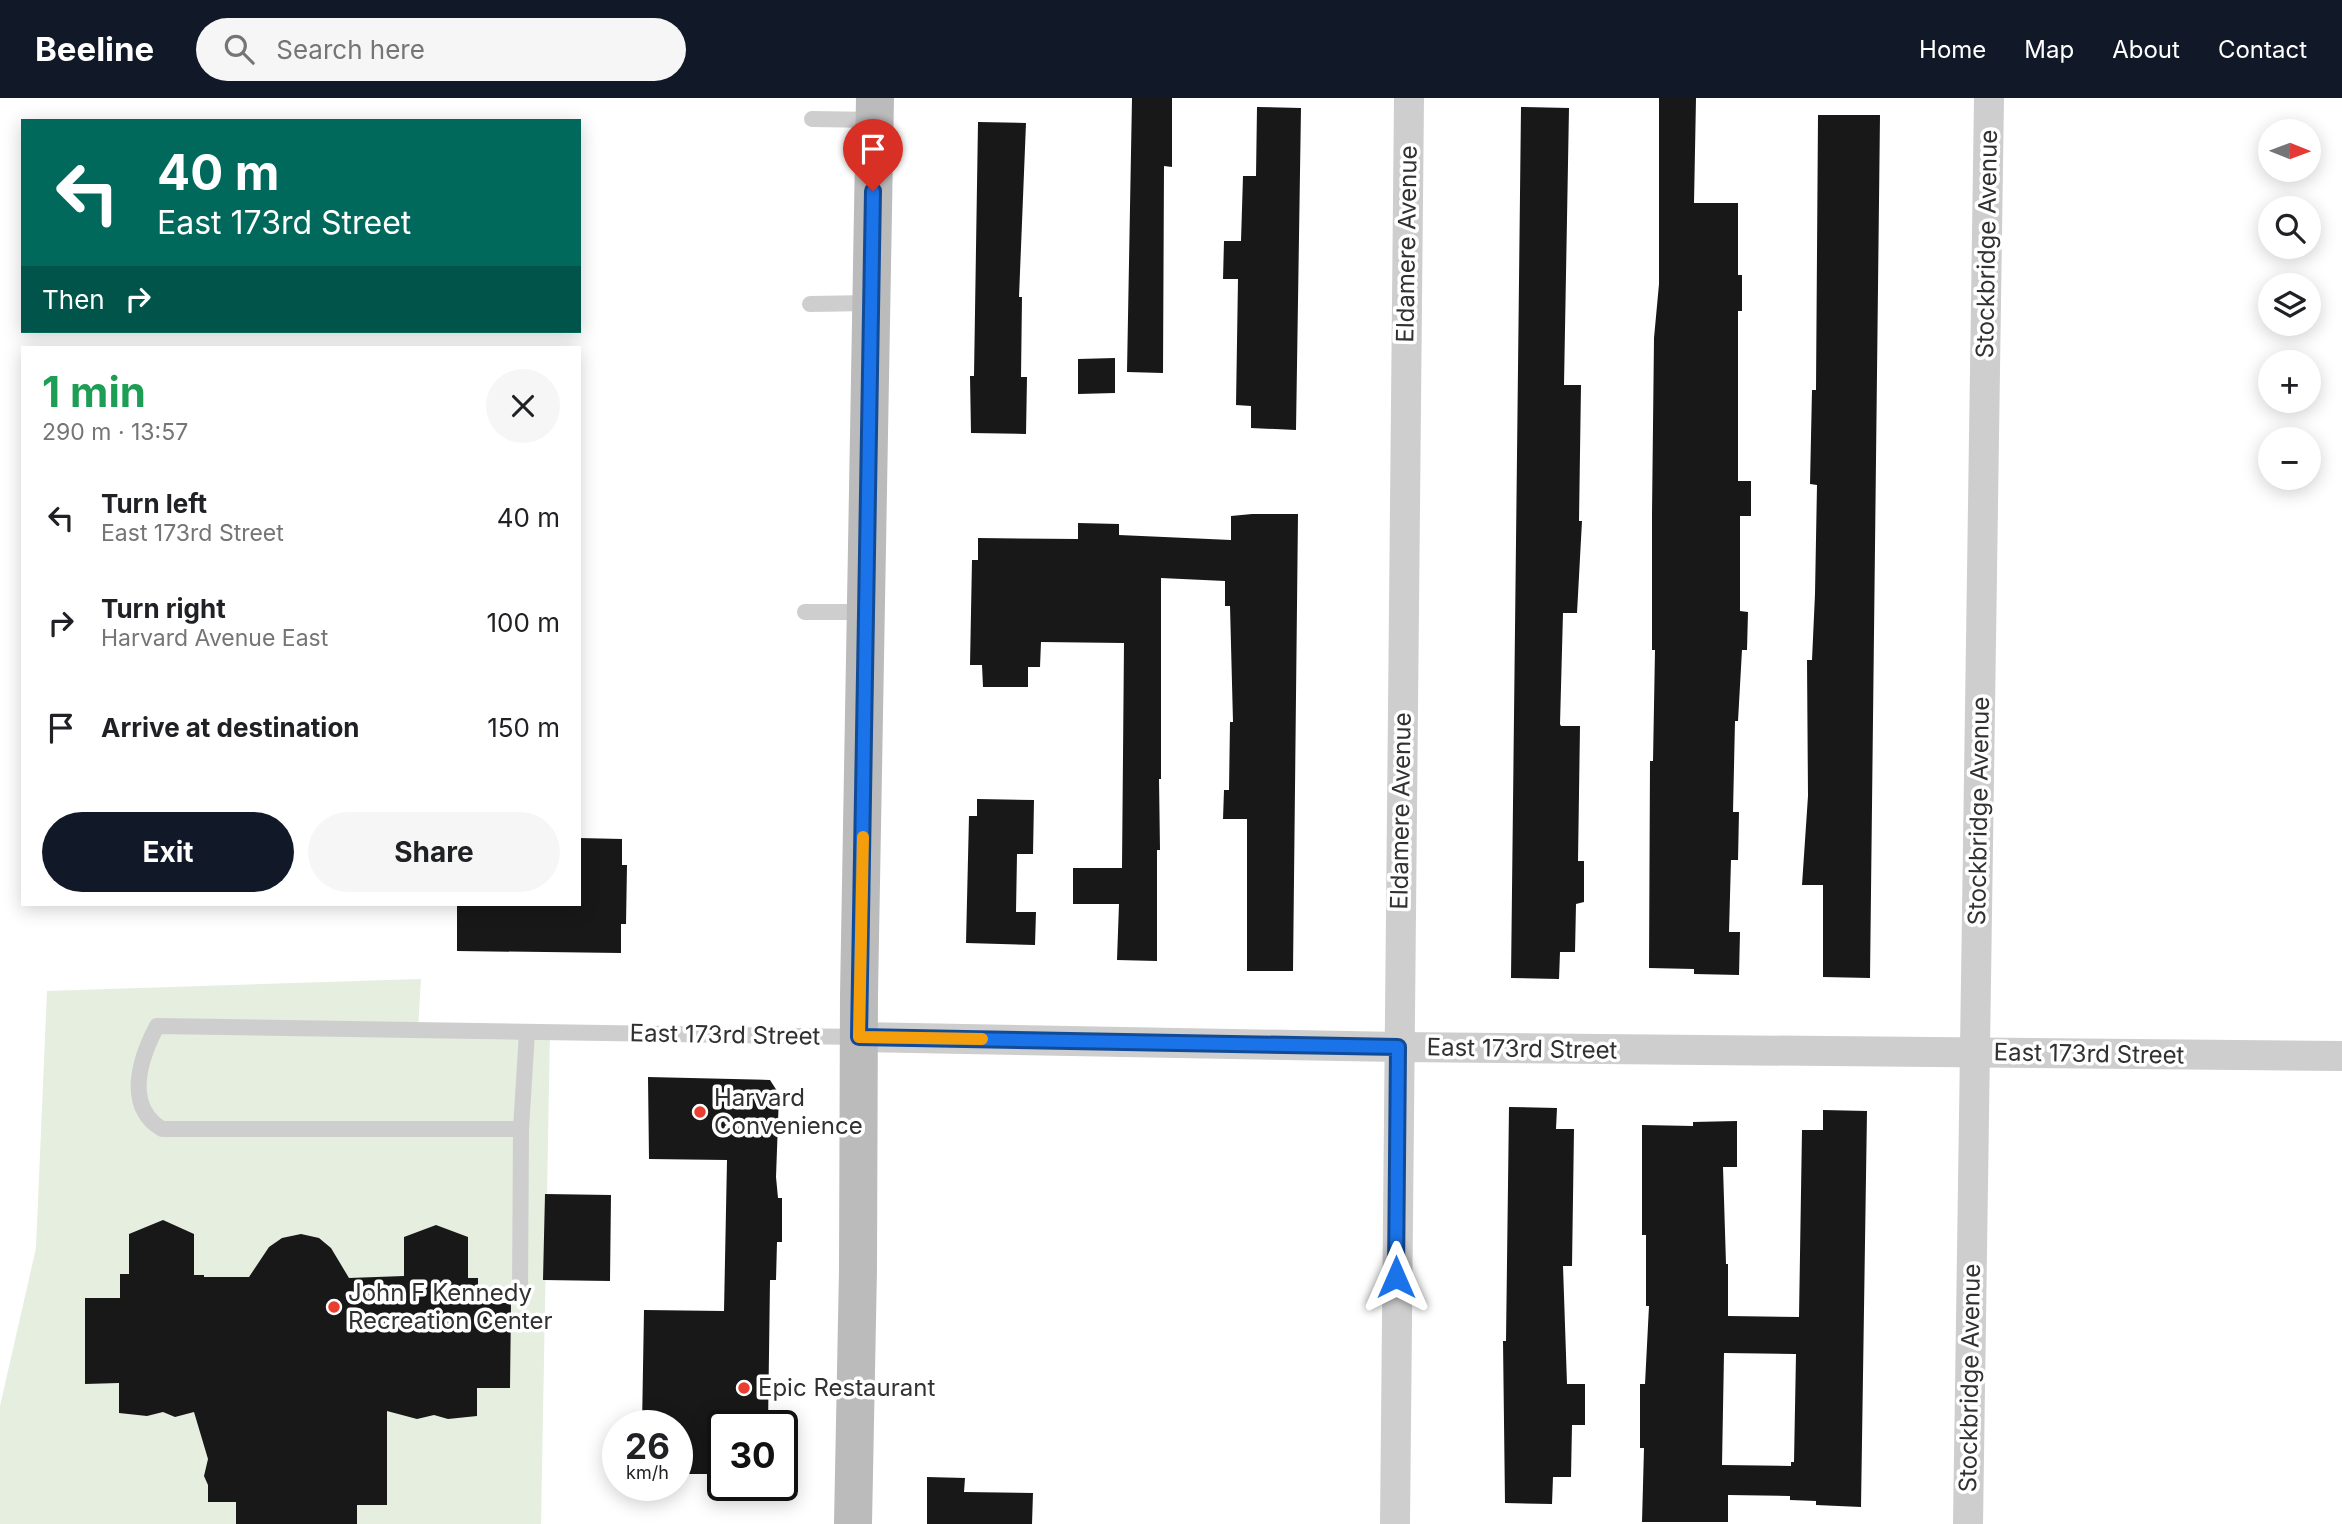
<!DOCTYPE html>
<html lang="en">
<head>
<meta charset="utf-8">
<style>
  :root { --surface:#fff; --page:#f6f6f6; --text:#202124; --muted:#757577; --accent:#111827 }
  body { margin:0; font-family:Inter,sans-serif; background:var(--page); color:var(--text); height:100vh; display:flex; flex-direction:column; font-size:26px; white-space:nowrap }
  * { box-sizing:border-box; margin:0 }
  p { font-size:23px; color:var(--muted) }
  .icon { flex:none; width:38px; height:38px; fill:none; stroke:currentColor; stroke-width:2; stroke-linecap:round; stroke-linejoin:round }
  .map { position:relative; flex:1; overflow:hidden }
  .panel { position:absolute; left:21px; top:248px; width:560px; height:560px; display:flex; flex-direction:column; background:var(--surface); border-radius:0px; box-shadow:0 4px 18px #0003 }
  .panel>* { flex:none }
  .banner { position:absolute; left:21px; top:21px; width:560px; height:214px; border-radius:0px; box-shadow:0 4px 18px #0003; background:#00695c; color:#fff; overflow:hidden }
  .needle { width:46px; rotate:91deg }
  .buttons { position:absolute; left:2258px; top:21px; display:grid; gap:14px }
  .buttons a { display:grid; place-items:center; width:63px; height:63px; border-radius:50%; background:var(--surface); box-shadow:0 4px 18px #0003; font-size:35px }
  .speed { position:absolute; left:602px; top:1312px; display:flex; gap:14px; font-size:35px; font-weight:700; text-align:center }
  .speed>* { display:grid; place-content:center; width:91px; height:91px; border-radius:50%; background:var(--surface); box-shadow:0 4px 18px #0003; line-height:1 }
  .speed small { font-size:18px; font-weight:400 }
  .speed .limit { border:4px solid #111; border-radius:10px; background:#fff; color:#111 }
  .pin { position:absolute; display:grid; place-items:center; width:60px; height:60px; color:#fff; margin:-72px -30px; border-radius:50% 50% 50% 0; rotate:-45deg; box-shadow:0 0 7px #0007 }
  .pin .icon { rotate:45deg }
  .me { position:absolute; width:77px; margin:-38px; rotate:0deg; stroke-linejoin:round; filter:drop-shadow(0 0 5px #0008) }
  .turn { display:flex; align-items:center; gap:24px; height:147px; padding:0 21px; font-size:32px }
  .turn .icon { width:91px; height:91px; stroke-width:2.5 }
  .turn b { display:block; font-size:49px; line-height:60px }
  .then { display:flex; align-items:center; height:66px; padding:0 21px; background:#0003; gap:14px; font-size:26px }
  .round { display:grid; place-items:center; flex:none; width:74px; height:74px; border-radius:37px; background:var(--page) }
  .summary { display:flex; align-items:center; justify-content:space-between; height:119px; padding:0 21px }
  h1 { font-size:42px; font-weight:700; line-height:52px; color:#1e9e55 }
  .cta { display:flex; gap:14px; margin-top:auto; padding:14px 21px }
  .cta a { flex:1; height:80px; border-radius:42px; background:var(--accent); color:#fff; font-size:28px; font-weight:700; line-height:80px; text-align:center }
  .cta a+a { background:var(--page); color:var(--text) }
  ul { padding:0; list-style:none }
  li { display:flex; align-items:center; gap:21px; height:105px; padding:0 21px }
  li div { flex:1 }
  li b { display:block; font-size:26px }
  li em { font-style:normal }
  header { display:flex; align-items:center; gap:42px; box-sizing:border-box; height:98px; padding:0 35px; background:var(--accent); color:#fff }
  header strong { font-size:33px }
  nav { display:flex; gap:38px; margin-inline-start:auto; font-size:24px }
  .search { width:490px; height:63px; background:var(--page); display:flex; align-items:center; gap:18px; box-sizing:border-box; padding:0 24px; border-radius:38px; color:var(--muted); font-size:26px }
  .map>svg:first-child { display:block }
  .green { fill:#e5eedf }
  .building { fill:#181818; fill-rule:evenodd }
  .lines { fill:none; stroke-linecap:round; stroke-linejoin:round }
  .service { stroke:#cecece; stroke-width:16 }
  .minor { stroke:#cecece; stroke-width:30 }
  .secondary { stroke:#bbb; stroke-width:38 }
  .route-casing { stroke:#114b97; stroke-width:18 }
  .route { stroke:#1a73e8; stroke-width:12 }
  .slow { stroke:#f59e0b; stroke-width:12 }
  .poi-dot { fill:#ea3e31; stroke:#fff; stroke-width:2.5 }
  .labels { text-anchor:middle; stroke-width:7; stroke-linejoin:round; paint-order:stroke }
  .street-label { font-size:24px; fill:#313131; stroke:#fff }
  .poi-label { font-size:24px; fill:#313131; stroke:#fff; text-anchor:start }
</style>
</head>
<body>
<header>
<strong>Beeline</strong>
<div class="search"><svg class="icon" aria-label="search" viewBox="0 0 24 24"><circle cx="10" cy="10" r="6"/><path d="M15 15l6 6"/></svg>Search here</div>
<nav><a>Home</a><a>Map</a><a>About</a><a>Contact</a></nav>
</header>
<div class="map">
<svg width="2342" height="1426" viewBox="0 0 2342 1426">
  <rect width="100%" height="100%" fill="#fff"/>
  <polygon class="green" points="421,881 418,932 550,934 541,1426 0,1426 0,1308 36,1150 47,893"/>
  <g class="building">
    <polygon points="1132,0 1172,0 1172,69 1164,68 1163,275 1127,274"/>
    <polygon points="1659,0 1696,0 1694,105 1738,105 1738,177 1742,177 1742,213 1738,213 1738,383 1751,383 1751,418 1740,418 1740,513 1748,514 1747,552 1742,552 1738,623 1735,623 1733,714 1739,714 1738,762 1731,762 1729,834 1740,834 1739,877 1694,876 1694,871 1649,870 1650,663 1653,663 1655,552 1652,552 1652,416 1654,240 1659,186"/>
    <polygon points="1257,9 1301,10 1296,332 1251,330 1251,308 1236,307 1238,181 1223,181 1224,143 1241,143 1243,78 1256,78"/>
    <polygon points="1521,9 1569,10 1564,287 1581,287 1579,423 1582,423 1577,515 1563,515 1560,626 1561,628 1580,628 1578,763 1584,763 1584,804 1576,806 1575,854 1560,854 1559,881 1511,880"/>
    <polygon points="1818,17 1880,17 1870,880 1823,879 1823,787 1802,787 1808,698 1807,562 1812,562 1815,496 1817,387 1810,386 1812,292 1816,292"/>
    <polygon points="978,24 1026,25 1019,199 1022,199 1021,279 1027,279 1026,336 971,335 970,278 974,278"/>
    <polygon points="1115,260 1115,295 1078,296 1078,261"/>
    <polygon points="1252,416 1298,416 1293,873 1247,873 1247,721 1223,721 1224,692 1229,692 1230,624 1233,624 1230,508 1225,508 1225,483 1161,480 1161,681 1159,681 1160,752 1157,752 1157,863 1117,862 1119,806 1073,806 1073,770 1122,770 1124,545 1041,544 1040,569 1028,569 1028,589 983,589 982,567 970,567 972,462 978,462 978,440 1078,441 1078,425 1119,426 1119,437 1231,442 1231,418"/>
    <polygon points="977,701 1034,702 1033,756 1017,756 1016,814 1036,814 1035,847 966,845 969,718 977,718"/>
    <polygon points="579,740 622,741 622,767 627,767 626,826 621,826 621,855 457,853 457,807 579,807"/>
    <polygon points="648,979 770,982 779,996 776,1079 778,1100 782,1100 782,1144 777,1144 776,1182 770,1182 768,1328 723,1328 721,1376 684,1376 684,1332 677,1331 677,1328 642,1328 644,1212 724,1213 727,1062 649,1061"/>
    <polygon points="1509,1009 1557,1010 1556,1031 1574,1031 1572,1168 1563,1168 1567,1286 1585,1286 1585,1327 1572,1327 1571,1379 1553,1379 1552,1406 1505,1405 1503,1243 1506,1243"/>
    <path d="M1823,1012L1867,1013L1861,1409L1816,1407V1403L1790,1402V1398L1728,1397V1424H1642L1644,1350H1640V1286H1645L1649,1208H1646V1137H1642V1027L1693,1028V1024L1737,1023V1069H1723L1726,1166H1728V1218L1799,1219L1802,1032H1823ZM1724,1255L1796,1256L1794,1364H1791V1368L1722,1367Z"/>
    <polygon points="545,1096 611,1097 610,1183 543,1182"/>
    <polygon points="163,1122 194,1136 194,1177 204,1177 204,1179 249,1179 269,1149 282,1140 301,1136 319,1140 331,1150 349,1180 404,1178 404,1139 436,1127 468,1139 468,1180 478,1180 478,1205 511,1205 510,1290 477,1290 477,1318 448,1321 434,1317 417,1321 387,1313 387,1407 357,1407 357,1426 236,1426 236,1404 208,1404 208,1387 204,1378 208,1361 194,1314 175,1319 163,1314 147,1318 119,1315 119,1285 85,1286 85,1200 120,1200 120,1176 129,1176 129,1136"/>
    <polygon points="927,1379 965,1380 964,1394 1033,1395 1032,1426 927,1426"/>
  </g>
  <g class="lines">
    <g class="service">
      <polyline points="812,21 875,22"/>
      <polyline points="810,206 870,205"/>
      <polyline points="805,514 867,514"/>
      <path d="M521,1031H162C124,1008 140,960 157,928L859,939"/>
      <polyline points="520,1196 521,1031 527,934"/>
    </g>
    <g class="minor">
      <polyline points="859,939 1398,949 2342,958"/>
      <polyline points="1395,1426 1409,0"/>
      <polyline points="1968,1426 1989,0"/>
    </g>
    <polyline class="secondary" points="853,1426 858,1171 859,897 875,0"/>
  </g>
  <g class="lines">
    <defs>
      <polyline id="route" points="873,93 859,939 1398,949 1396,1179"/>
    </defs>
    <use href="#route" class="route-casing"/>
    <use href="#route" class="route"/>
    <polyline class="slow" points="863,739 859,939 982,941"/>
  </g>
  <g class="poi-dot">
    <circle cx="700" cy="1014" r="7"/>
    <circle cx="334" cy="1209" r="7"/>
    <circle cx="744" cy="1290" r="7"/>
  </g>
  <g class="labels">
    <g class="street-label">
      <text transform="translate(1407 146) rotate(-89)" y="8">Eldamere Avenue</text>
      <text transform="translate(1987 146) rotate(-89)" y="8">Stockbridge Avenue</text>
      <text transform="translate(1401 713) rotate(-89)" y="8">Eldamere Avenue</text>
      <text transform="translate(1979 713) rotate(-89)" y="8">Stockbridge Avenue</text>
      <text transform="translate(725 937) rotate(1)" y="8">East 173rd Street</text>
      <text transform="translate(1522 951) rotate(1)" y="8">East 173rd Street</text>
      <text transform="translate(2089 956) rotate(1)" y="8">East 173rd Street</text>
      <text transform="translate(1970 1280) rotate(-89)" y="8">Stockbridge Avenue</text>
    </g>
    <g class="poi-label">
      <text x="714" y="1008">Harvard<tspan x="714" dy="28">Convenience</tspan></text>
      <text x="348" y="1203">John F Kennedy<tspan x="348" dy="28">Recreation Center</tspan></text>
      <text x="758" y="1298">Epic Restaurant</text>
    </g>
  </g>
</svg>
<div class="buttons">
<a><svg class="needle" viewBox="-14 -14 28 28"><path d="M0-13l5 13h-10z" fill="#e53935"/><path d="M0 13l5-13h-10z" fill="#757577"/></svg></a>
<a><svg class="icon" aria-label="search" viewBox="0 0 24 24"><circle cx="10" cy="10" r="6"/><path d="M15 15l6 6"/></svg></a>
<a><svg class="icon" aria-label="layers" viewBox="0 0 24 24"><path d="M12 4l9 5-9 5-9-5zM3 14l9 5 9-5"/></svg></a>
<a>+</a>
<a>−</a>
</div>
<div class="speed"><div>26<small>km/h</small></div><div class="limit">30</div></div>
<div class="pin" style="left:873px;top:93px;background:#d93025"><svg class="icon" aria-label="arrive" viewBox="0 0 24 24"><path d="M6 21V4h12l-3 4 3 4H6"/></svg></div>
<svg class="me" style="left:1396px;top:1179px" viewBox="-20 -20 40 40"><path d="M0-17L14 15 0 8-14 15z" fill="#1a73e8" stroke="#fff" stroke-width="4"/></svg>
<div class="banner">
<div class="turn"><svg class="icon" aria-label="left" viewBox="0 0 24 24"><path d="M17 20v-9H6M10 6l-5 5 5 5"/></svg><div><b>40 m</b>East 173rd Street</div></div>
<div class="then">Then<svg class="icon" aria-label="right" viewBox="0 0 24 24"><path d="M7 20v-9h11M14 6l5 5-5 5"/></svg></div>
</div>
<section class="panel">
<div class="summary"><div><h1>1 min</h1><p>290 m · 13:57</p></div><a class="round"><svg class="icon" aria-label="close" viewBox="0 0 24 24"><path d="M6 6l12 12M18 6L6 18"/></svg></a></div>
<ul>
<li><svg class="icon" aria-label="left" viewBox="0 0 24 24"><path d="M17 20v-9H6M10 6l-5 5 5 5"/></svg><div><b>Turn left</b><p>East 173rd Street</p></div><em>40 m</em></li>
<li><svg class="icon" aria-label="right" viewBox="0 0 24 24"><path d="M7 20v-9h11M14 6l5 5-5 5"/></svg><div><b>Turn right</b><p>Harvard Avenue East</p></div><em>100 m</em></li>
<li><svg class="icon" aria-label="arrive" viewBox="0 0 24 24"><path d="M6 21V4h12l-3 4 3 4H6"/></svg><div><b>Arrive at destination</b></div><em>150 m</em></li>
</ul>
<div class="cta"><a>Exit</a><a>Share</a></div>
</section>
</div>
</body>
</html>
